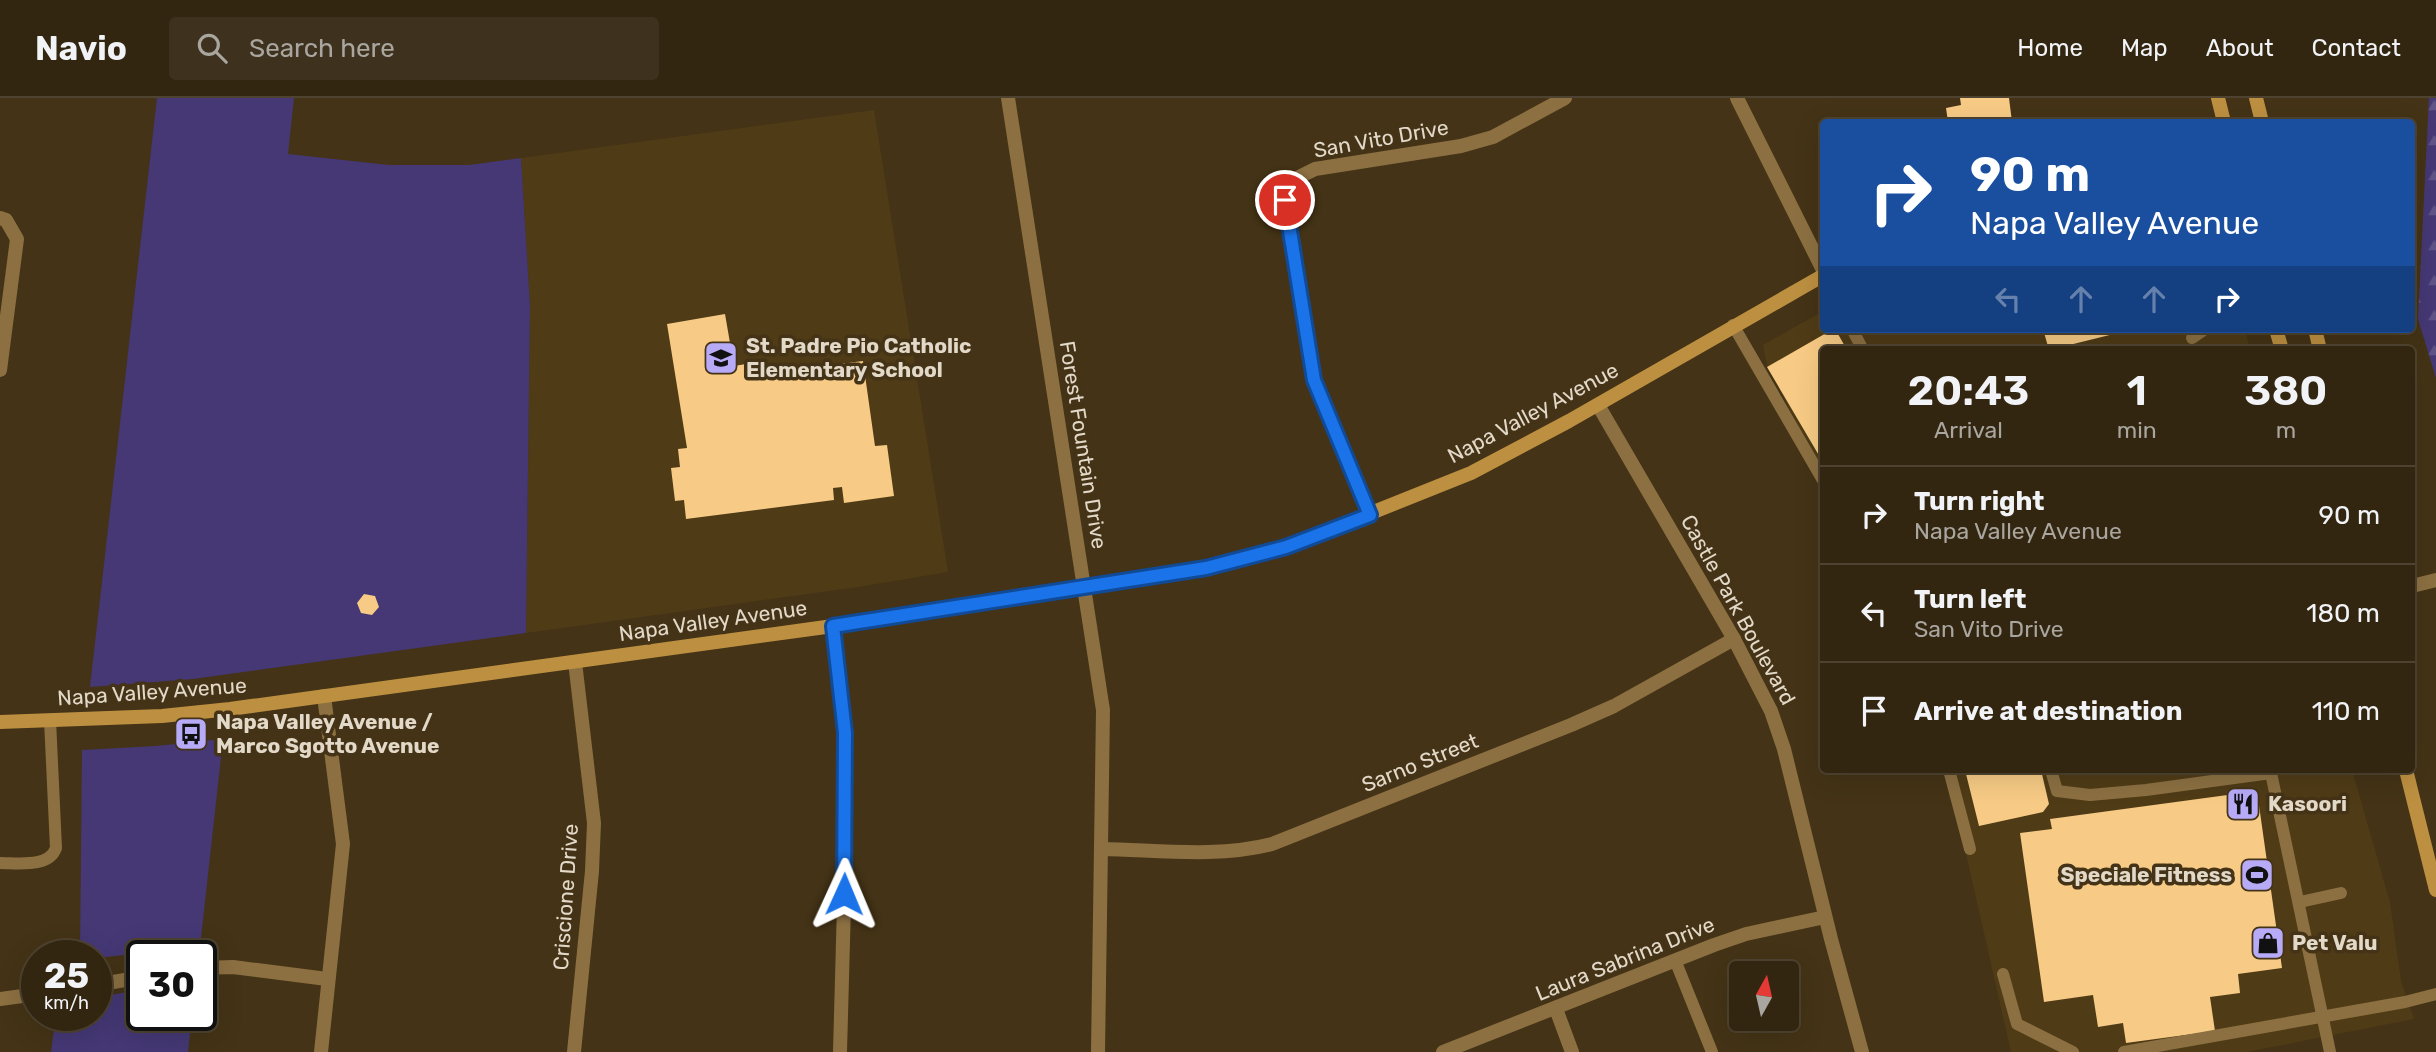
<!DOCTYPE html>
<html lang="en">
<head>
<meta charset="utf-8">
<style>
  :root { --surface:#332610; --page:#3e321e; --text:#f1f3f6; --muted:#a9a59f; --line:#4e4330 }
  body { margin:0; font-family:Rubik,sans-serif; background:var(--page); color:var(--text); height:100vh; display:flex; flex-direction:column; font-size:26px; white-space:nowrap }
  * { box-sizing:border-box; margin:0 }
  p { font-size:23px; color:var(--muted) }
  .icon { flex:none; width:38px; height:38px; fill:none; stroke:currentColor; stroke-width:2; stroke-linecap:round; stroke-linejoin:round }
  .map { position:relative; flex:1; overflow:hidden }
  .panel { position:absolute; left:1820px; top:248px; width:595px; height:427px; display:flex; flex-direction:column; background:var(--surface); border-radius:7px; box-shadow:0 7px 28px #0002,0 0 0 2px var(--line) }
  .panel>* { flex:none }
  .top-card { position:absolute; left:1820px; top:21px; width:595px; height:214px; border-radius:7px; box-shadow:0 7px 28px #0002,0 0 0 2px var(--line); background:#1a4fa0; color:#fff; overflow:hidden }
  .needle { width:46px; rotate:8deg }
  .controls { position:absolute; left:1729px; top:863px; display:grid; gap:14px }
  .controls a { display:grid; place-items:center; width:70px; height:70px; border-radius:7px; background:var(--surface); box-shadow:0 7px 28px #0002,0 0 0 2px var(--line); font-size:35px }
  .speed { position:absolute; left:21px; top:842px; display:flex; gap:14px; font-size:35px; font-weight:700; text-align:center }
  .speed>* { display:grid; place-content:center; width:91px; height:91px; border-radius:50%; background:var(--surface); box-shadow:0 7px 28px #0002,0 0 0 2px var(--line); line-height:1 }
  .speed small { font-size:18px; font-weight:400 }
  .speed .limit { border:4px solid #111; border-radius:10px; background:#fff; color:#111 }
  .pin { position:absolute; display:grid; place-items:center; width:60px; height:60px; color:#fff; margin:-30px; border:4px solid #fff; border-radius:50%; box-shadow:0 2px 7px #0007 }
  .me { position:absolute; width:77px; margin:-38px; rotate:1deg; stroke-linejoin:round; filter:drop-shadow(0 0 5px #0008) }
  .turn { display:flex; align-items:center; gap:24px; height:147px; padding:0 35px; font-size:32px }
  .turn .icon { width:91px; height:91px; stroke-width:2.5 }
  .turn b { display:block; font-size:49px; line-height:60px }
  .lanes { display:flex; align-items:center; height:66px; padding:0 35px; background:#0003; justify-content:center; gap:35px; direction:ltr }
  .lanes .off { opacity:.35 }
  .eta { display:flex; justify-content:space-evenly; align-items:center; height:119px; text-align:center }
  .eta b { font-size:42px; font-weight:600; line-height:49px }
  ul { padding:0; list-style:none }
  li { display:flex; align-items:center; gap:21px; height:98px; padding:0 35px; border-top:2px solid var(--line) }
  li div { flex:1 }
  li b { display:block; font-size:26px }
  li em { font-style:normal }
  header { display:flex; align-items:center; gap:42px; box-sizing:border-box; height:98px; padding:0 35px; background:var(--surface); border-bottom:2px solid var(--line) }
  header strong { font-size:33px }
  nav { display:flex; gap:38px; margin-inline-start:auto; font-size:24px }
  .search { width:490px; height:63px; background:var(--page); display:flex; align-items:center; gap:18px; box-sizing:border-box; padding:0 24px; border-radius:7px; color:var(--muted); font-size:26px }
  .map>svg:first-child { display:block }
  .built { fill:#4f3b16 }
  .green { fill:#453875 }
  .forest { fill:url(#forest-firs) }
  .building { fill:#f7cb85 }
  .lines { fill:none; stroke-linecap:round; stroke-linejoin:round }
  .lane { stroke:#8c7042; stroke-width:12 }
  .street { stroke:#8c7042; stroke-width:14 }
  .secondary { stroke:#bd9041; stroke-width:14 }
  .route-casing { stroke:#114b97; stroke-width:18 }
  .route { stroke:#1a73e8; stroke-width:12 }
  .labels { text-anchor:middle; stroke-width:7; stroke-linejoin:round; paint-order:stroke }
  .street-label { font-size:21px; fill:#e3d9c9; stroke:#443316 }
  .poi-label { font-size:21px; font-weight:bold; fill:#e3d9c9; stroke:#443316; text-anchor:start }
</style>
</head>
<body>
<header>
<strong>Navio</strong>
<div class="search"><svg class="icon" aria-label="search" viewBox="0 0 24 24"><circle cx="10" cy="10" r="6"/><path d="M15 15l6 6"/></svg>Search here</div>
<nav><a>Home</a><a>Map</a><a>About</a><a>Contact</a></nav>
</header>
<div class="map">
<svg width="2436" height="954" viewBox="0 0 2436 954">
  <defs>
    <pattern id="forest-firs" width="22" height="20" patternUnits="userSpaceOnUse" patternTransform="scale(1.75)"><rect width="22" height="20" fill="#453875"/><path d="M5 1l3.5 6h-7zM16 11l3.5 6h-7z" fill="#605487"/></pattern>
  </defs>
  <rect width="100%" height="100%" fill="#443316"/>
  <g class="built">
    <polygon points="874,12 948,474 858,489 526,535 530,207 521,60"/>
    <polygon points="1823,213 1824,231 2245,231 2250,252 1824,252 1823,375 1767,268 1763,247"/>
    <polygon points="1947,672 2352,672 2390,804 2401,883 2414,921 2247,954 2011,954"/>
  </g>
  <g class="green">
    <polygon points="157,0 294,0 288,56 389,67 469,67 521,60 530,207 526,535 193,581 90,589"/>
    <polygon points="223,641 200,849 96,860 96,858 80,857 82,652 156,648"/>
    <polygon points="142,892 142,917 192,917 188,954 51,954 56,917 96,917 96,899"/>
  </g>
  <polygon class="forest" points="2429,0 2436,0 2436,280 2418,221"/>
  <g class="building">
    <polygon points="1960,0 2009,0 2012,24 1948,24 1946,10 1961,7"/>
    <polygon points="725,216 734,268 746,266 747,278 863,263 875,348 887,347 894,398 844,405 842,389 833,390 834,402 686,421 684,402 675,403 671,370 680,369 678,351 687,350 667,226"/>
    <polygon points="2043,231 2130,231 2130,232 2049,252"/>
    <polygon points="1828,234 1838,236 1847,252 1824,252 1824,366 1767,269"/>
    <polygon points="364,496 375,498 379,509 372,517 361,515 357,505"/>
    <polygon points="1965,672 2041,672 2049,706 2043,714 1979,728"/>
    <polygon points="2257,693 2282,870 2238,876 2240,895 2210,899 2215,933 2126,945 2123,925 2098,929 2093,897 2044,904 2020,735 2052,731 2050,721"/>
  </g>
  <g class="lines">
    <g class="lane">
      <polyline points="1733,227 1824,384"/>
      <polyline points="1852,231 1863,252"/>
      <polyline points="2192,240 2205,231"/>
      <polyline points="1949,672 1970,751"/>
      <polyline points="2051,672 2057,693 2090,697 2146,692 2271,675 2330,954"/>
      <path d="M0,765C18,765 49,770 56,750L50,622"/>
      <polyline points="2300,804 2341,795"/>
      <polyline points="1675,862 1712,954"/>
      <polyline points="2003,876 2017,926 2073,954"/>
      <polyline points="2124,954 2405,904 2436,896"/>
    </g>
    <g class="street">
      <polyline points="1008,0 1103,612 1098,954"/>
      <polyline points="1737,0 1824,174"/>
      <polyline points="0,120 6,122 17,141 0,272"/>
      <polyline points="1598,307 1734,541 1771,613 1784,651 1831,841 1862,954"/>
      <polyline points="1370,417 1314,282 1285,102 1293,82 1315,71 1461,48 1493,39 1565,0"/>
      <polyline points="2412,488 2436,482"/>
      <polyline points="833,528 845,635 845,770 840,954"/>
      <path d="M1102,751C1159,752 1217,760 1272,746L1571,627L1614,608L1734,541"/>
      <polyline points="201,870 233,869 327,881"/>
      <polyline points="96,887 142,879"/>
      <polyline points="0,901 37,896"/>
      <polyline points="1556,911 1572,954"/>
      <polyline points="321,954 343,746 324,598"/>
      <polyline points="574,954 592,773 594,725 575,564"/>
      <polyline points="1443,954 1714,847 1746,836 1825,819"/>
    </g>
    <g class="secondary">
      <polyline points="2218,0 2224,24"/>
      <polyline points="2256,0 2262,24"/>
      <polyline points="2276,231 2282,252"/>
      <polyline points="2315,231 2320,252"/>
      <polyline points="0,624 162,618 230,611 833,528 1206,470 1286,449 1471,375 1569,323 1824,177"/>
      <polyline points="2406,672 2436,792"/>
    </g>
  </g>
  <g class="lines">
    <defs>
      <polyline id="route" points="844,796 845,635 833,528 1206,470 1286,449 1370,417 1314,282 1285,102"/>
    </defs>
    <use href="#route" class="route-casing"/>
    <use href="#route" class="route"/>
  </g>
  <defs>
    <symbol id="school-square" viewBox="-11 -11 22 22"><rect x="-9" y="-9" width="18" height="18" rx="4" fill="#b7abf8" stroke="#443316"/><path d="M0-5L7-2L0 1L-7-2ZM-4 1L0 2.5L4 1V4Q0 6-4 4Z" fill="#111"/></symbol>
    <symbol id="bus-square" viewBox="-11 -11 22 22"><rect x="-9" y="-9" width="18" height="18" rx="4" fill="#b7abf8" stroke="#443316"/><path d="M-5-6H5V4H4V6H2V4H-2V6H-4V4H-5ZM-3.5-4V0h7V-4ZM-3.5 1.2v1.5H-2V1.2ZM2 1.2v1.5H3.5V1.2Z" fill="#111"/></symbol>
    <symbol id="restaurant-square" viewBox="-11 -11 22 22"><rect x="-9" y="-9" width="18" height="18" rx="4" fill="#b7abf8" stroke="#443316"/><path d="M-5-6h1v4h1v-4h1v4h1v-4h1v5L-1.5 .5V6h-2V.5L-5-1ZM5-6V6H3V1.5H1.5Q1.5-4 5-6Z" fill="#111"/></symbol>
    <symbol id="stadium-square" viewBox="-11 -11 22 22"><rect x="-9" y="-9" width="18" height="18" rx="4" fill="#b7abf8" stroke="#443316"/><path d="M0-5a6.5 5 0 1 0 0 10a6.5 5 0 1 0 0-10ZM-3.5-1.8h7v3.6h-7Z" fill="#111"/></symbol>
    <symbol id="shop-square" viewBox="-11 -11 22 22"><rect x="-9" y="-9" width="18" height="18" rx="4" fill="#b7abf8" stroke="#443316"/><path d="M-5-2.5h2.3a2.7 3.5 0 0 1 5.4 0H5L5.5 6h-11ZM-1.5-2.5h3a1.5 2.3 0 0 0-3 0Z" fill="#111"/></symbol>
  </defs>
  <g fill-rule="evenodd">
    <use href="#school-square" x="702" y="241" width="38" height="38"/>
    <use href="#bus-square" x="172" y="617" width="38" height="38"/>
    <use href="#restaurant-square" x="2224" y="687" width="38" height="38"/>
    <use href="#stadium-square" x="2238" y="758" width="38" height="38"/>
    <use href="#shop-square" x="2249" y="826" width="38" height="38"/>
  </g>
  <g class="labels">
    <g class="street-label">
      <text transform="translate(1381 41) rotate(-10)" y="7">San Vito Drive</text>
      <text transform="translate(1533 315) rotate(-28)" y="7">Napa Valley Avenue</text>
      <text transform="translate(1083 347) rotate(81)" y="7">Forest Fountain Drive</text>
      <text transform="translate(1738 512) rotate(61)" y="7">Castle Park Boulevard</text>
      <text transform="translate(713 523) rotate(-8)" y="7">Napa Valley Avenue</text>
      <text transform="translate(152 594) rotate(-4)" y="7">Napa Valley Avenue</text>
      <text transform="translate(1420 665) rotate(-22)" y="7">Sarno Street</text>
      <text transform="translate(566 799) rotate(-86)" y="7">Criscione Drive</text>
      <text transform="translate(1625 861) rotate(-22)" y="7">Laura Sabrina Drive</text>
    </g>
    <g class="poi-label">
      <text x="746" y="255">St. Padre Pio Catholic<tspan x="746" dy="24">Elementary School</tspan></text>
      <text x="216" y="631">Napa Valley Avenue /<tspan x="216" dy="24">Marco Sgotto Avenue</tspan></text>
      <text x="2268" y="713">Kasoori</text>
      <text x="2232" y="784" text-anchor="end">Speciale Fitness</text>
      <text x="2292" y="852">Pet Valu</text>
    </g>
  </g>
</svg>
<div class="controls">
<a><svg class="needle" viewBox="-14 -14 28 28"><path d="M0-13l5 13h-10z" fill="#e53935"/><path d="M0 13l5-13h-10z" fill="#a9a59f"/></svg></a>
</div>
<div class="speed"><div>25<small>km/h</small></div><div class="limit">30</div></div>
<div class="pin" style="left:1285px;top:102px;background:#d93025"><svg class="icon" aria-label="arrive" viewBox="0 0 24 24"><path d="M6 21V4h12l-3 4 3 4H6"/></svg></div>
<svg class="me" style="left:844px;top:796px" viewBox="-20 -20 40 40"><path d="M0-17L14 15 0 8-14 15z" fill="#1a73e8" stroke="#fff" stroke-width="4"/></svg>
<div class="top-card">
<div class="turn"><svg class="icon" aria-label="right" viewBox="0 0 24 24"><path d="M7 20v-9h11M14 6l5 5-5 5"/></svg><div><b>90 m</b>Napa Valley Avenue</div></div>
<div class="lanes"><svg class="icon off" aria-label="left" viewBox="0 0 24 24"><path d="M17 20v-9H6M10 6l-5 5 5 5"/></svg><svg class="icon off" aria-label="ahead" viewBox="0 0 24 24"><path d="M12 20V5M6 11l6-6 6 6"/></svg><svg class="icon off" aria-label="ahead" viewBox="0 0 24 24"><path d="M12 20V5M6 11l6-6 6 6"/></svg><svg class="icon" aria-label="right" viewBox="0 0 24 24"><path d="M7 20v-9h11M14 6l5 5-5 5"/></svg></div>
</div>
<section class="panel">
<div class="eta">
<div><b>20:43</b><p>Arrival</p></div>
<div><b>1</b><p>min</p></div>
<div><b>380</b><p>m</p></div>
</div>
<ul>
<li><svg class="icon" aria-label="right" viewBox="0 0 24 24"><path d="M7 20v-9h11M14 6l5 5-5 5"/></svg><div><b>Turn right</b><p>Napa Valley Avenue</p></div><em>90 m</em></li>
<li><svg class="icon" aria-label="left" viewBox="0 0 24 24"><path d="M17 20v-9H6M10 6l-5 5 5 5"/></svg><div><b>Turn left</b><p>San Vito Drive</p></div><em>180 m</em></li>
<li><svg class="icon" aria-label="arrive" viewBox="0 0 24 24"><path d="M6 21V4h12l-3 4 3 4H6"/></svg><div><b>Arrive at destination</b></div><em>110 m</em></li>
</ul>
</section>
</div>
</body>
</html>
